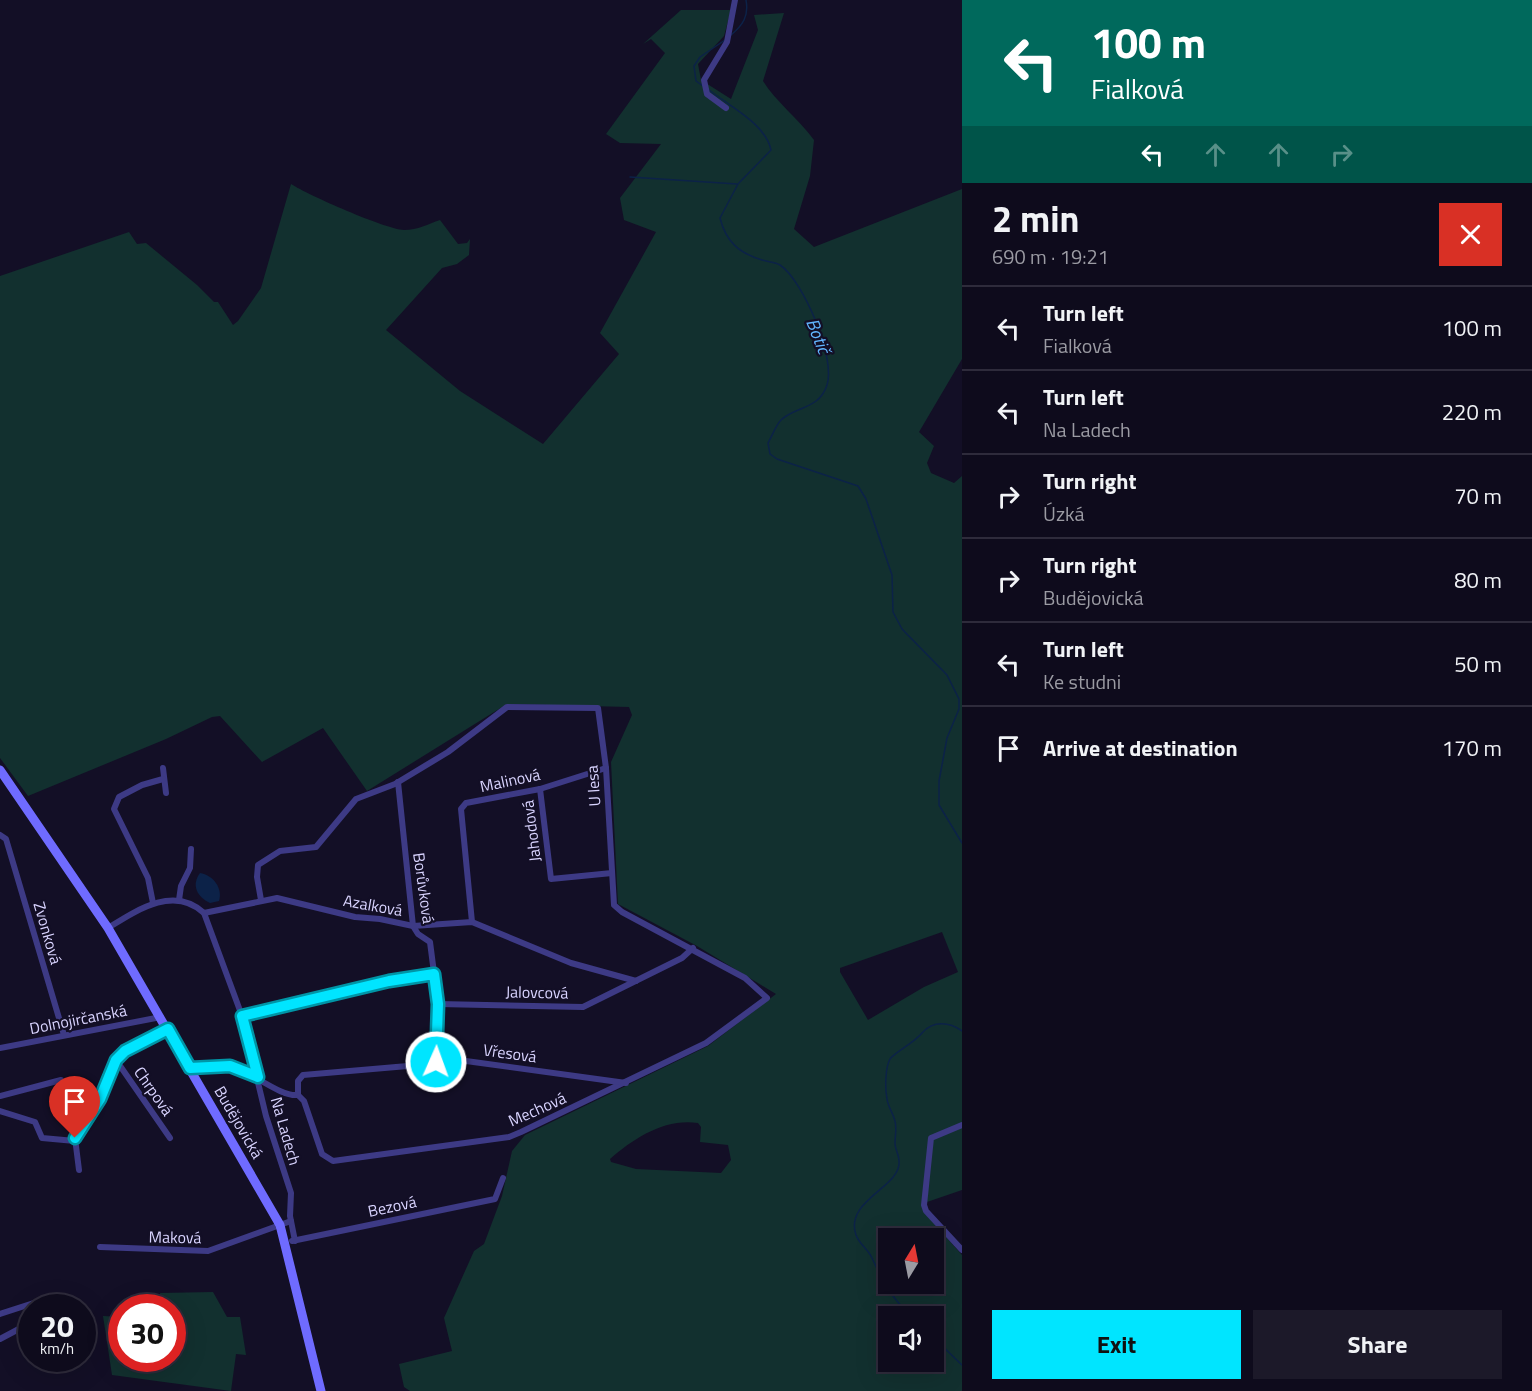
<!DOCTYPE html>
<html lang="en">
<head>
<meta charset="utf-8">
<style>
  :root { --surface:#0e0b1c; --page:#1c1929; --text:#f1f3f6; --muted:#9b9ba3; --line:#2e2b3b; --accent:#00e5ff }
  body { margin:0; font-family:"Titillium Web",sans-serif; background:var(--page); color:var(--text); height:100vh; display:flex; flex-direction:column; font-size:22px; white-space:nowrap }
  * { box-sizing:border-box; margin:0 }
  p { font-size:20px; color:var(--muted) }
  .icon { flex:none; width:33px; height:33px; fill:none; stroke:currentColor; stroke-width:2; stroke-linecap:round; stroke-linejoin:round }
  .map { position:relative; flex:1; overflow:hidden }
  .panel { display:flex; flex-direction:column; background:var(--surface); width:570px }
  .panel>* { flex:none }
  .hud { background:#00695c; color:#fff; overflow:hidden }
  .needle { width:39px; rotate:10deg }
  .tools { position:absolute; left:878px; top:1228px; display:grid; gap:12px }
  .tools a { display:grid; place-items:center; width:66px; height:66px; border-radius:0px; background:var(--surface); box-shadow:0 6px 24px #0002,0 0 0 2px var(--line); font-size:30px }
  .speed { position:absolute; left:18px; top:1294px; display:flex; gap:12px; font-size:30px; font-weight:700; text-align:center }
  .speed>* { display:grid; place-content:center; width:78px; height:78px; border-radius:50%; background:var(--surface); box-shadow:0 6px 24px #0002,0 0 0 2px var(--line); line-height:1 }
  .speed small { font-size:15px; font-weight:400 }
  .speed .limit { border:9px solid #d22; background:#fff; color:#111 }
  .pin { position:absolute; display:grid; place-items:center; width:51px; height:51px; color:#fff; margin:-62px -26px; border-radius:50% 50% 50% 0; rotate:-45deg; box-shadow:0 0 6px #0007 }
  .pin .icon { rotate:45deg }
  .me { position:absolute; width:66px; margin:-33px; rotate:2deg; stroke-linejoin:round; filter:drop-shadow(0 0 4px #0008) }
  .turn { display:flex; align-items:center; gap:21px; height:126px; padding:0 30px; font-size:27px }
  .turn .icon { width:78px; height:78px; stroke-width:2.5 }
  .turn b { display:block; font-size:42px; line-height:51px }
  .lanes { display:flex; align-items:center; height:57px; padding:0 30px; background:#0003; justify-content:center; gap:30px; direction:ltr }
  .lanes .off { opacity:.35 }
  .round { display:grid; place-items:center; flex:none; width:63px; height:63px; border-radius:0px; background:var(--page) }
  .head { display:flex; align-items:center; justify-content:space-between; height:102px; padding:0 30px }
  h1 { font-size:36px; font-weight:700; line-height:45px }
  .button { display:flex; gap:12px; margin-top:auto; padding:12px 30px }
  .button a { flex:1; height:69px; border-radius:0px; background:var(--accent); color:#111; font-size:24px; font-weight:700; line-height:69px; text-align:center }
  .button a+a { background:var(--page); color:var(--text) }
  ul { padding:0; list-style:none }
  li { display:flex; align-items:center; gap:18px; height:84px; padding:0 30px; border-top:2px solid var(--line) }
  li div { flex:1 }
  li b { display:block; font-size:22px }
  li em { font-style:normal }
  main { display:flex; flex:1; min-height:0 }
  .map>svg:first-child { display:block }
  .green { fill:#12302f; fill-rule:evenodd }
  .water { fill:#0c2248 }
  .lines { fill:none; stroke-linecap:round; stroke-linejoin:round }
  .stream { stroke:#0c2248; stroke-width:1.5 }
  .street { stroke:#3d3a85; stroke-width:6 }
  .secondary { stroke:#6f6bff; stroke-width:9 }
  .route-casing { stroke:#0095a6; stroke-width:15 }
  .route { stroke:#00e5ff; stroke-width:10 }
  .labels { text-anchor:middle; stroke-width:4.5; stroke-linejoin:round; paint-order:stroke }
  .street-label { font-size:16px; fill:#d9d4ff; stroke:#130f26 }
  .water-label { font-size:18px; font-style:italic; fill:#62b6ff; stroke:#130f26 }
</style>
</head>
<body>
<main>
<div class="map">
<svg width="962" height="1391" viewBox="0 0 962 1391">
  <rect width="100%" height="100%" fill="#130f26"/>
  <g class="green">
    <path d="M681,10H731L724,36L698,64L701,80L731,99L758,30L754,15L784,13L763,81C776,102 798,118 814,140L810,176L794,229L814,247L962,189V359L919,432L934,446L927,463L931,473L954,483L962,476V1190L927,1202L923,1211L962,1255V1391H410L404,1387L399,1364L452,1351L444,1318L474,1251L484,1244L502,1196L512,1151L525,1135L708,1046L776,994L697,946L618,904L611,762L632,715L629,707L507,704L367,791L323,728L262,762L220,716L212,717L166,739L28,796L0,758V276L129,232L137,244L146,243L197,285L214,302H218L233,325L238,321L261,288L291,184C308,195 385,229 404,230C418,230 428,224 440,220L458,244L467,243L470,239L469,255L457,264L442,268L386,330L460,391L543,444L619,354L600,333L656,232L624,220L620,198L661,144L620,143L606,134L665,53L651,39L643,44ZM942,932L958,972L924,987L868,1020L840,972V968ZM698,1123L701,1127L700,1142L728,1145L731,1160L721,1173L636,1169L611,1162L610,1159C634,1138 665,1118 698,1123ZM888,1239H933V1284H888ZM888,1317H933V1362H888Z"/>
    <polygon points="213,1292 227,1317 240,1317 246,1355 236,1354 231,1391 112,1375 103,1316 121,1317 122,1359 172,1359 172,1308 162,1308 160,1293"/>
  </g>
  <path class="water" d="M200,873C213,875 223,888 219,901L210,903C197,897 191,885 200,873Z"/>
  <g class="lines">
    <g class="stream">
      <path d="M731,35C743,25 749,16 746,0"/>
      <polyline points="703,86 696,81 694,66 700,57 725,40"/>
      <path d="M709,90C729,106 766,124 771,150L738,184L720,218C726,242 739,253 762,260C768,262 775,262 780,265C803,280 836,358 827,385C819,410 795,406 781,420C776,425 772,436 768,443L770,454L777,459L858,486L866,499L892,575L893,612L902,629L947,675L959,699V709L947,738L939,781V805L962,843"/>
      <polyline points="630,177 737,184"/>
      <path d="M912,1317C891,1297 884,1284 872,1258C868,1249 859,1244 856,1235C844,1200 902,1187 899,1161C899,1155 895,1149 895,1143C895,1136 897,1128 895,1121C893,1113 888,1107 887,1099C885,1089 885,1068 890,1059C895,1052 914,1043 922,1033C933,1020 950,1022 962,1031"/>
      <polyline points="933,1337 962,1365"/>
    </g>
    <g class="street">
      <polyline points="726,108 707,94 704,80 727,42 735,0"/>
      <polyline points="163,768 166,793"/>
      <polyline points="398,782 413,926 418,934 430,942 438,1004 436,1062"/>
      <polyline points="540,789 551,879 612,873"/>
      <polyline points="0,835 6,839 64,1035"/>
      <polyline points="179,900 181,886 190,868 191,849"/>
      <polyline points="261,900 257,877 258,865 280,851 316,847 356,799 395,784 448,752 507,707 598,708 606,768 614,905 622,912 745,978 767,998 706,1043 521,1132 509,1137 333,1161 322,1154 304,1101 298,1095"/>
      <polyline points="153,903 148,878 114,809 119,797 142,785 163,779"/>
      <polyline points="204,913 277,898 355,917 380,919 413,926 472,922 571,963 636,981"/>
      <polyline points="472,922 461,809 466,803 540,789 606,768"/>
      <path d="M108,928C137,910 174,885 204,913L242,1016L266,1116L291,1193L290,1216L295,1241"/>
      <polyline points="438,1004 583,1007 682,958 693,948"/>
      <polyline points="242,1016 389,981 434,974"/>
      <polyline points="0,1048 161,1017"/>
      <polyline points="116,1060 170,1138"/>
      <path d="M190,1068C204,1066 219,1063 233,1067C252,1072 280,1097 298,1095"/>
      <polyline points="298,1095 298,1081 303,1075 466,1061 626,1083"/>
      <polyline points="0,1096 61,1080"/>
      <polyline points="0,1111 35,1122 42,1138 75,1141"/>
      <polyline points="962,1125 931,1138 924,1205 926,1211 962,1250"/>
      <polyline points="79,1170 75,1138 101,1099 116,1060 125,1051 168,1029"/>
      <polyline points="292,1241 495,1199 503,1178"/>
      <polyline points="100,1247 208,1251 291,1221"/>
      <polyline points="0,1314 43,1300"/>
      <polyline points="0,1339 32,1322"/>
    </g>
    <polyline class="secondary" points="0,770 108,928 280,1225 321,1391"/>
  </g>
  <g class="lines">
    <defs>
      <polyline id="route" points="75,1138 100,1099 116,1060 125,1051 168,1029 190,1068 230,1066 258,1077 242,1016 389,981 434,974 438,1004 436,1062"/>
    </defs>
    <use href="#route" class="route-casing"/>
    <use href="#route" class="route"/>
  </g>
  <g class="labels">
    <g class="street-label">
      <text transform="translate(510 780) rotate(-12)" y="6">Malinová</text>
      <text transform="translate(593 786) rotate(-94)" y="6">U lesa</text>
      <text transform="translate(531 831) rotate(-97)" y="6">Jahodová</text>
      <text transform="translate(424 888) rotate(82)" y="6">Borůvková</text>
      <text transform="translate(373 905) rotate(10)" y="6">Azalková</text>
      <text transform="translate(48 933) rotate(74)" y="6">Zvonková</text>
      <text transform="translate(537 992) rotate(1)" y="6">Jalovcová</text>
      <text transform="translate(78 1019) rotate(-11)" y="6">Dolnojirčanská</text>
      <text transform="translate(510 1053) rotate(8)" y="6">Vřesová</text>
      <text transform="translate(154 1091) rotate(55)" y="6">Chrpová</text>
      <text transform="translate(537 1109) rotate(-24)" y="6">Mechová</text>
      <text transform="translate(239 1122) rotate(60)" y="6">Budějovická</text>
      <text transform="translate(286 1131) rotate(74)" y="6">Na Ladech</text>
      <text transform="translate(392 1206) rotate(-12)" y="6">Bezová</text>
      <text transform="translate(175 1237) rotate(1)" y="6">Maková</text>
    </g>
    <g class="water-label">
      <text transform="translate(818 336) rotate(68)" y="6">Botič</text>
    </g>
  </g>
</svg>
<div class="tools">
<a><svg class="needle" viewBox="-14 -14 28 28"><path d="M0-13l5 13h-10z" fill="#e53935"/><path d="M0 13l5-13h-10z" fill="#9b9ba3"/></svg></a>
<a><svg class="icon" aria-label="sound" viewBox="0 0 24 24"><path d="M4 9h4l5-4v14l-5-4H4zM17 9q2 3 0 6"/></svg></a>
</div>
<div class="speed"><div>20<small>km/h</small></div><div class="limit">30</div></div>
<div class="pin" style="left:75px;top:1138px;background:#d93025"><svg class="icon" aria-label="arrive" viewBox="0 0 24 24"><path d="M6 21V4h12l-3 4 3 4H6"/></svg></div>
<svg class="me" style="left:436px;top:1062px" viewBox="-20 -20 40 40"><circle r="17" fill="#00e5ff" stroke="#fff" stroke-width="3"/><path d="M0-11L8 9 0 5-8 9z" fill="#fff"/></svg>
</div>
<section class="panel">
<div class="hud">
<div class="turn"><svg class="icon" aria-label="left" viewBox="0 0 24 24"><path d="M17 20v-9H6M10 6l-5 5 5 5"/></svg><div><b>100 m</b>Fialková</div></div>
<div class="lanes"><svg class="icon" aria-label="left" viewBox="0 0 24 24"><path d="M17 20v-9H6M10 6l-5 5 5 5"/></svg><svg class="icon off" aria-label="ahead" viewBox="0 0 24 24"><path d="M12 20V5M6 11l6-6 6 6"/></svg><svg class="icon off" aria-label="ahead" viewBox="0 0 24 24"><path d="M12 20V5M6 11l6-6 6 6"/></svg><svg class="icon off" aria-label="right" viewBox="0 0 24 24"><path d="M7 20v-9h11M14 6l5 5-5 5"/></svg></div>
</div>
<div class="head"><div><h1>2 min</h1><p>690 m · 19:21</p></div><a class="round" style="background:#d93025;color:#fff"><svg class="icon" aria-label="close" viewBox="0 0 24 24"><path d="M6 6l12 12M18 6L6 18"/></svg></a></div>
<ul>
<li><svg class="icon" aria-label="left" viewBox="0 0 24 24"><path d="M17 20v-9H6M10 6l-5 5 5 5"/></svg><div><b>Turn left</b><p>Fialková</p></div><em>100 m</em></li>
<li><svg class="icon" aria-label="left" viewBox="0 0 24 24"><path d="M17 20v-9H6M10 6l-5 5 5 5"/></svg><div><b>Turn left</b><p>Na Ladech</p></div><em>220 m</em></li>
<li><svg class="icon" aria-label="right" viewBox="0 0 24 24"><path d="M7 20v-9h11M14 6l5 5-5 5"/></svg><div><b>Turn right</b><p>Úzká</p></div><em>70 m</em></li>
<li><svg class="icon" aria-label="right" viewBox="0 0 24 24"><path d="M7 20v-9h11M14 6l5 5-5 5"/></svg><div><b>Turn right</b><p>Budějovická</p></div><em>80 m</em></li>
<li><svg class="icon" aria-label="left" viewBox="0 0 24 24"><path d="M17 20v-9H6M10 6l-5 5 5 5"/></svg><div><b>Turn left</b><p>Ke studni</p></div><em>50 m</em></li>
<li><svg class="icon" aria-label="arrive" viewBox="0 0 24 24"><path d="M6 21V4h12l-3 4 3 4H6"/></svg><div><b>Arrive at destination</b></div><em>170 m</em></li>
</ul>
<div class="button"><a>Exit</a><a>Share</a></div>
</section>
</main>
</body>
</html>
